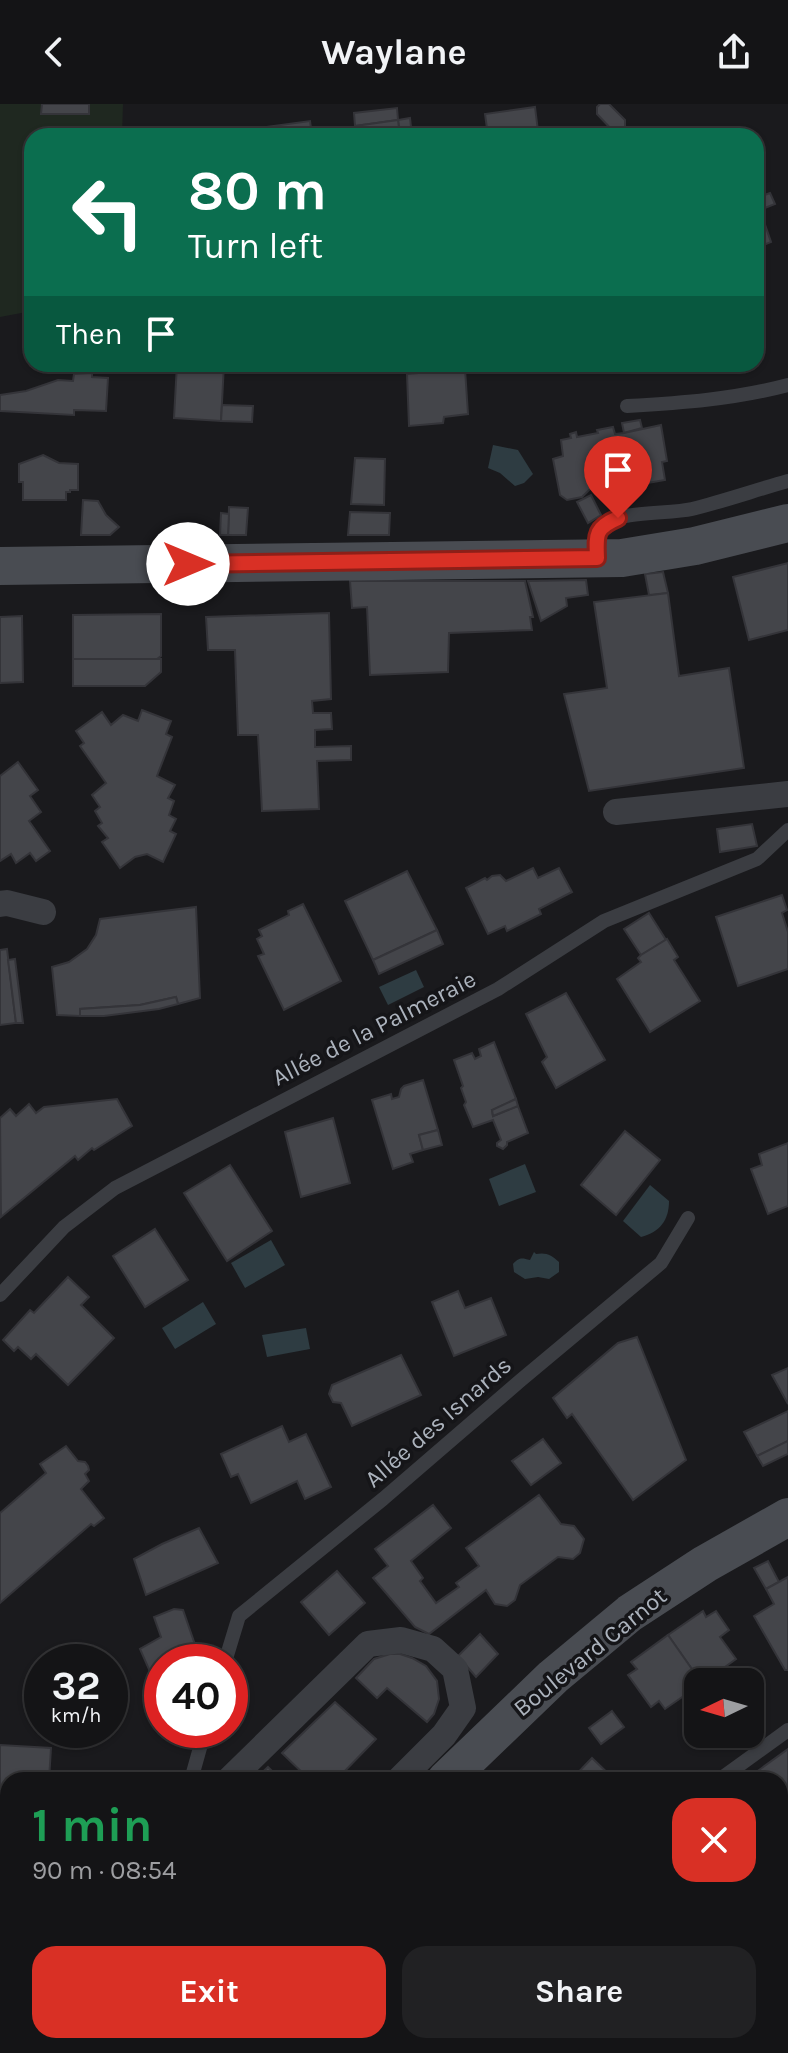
<!DOCTYPE html>
<html lang="en">
<head>
<meta charset="utf-8">
<style>
  :root { --surface:#141416; --page:#212123; --text:#f1f3f6; --muted:#9d9ea1; --line:#333335; --accent:#d93025 }
  body { margin:0; font-family:Karla,sans-serif; background:var(--page); color:var(--text); height:100vh; display:flex; flex-direction:column; font-size:30px; white-space:nowrap }
  * { box-sizing:border-box; margin:0 }
  p { font-size:26px; color:var(--muted) }
  .icon { flex:none; width:44px; height:44px; fill:none; stroke:currentColor; stroke-width:2; stroke-linecap:round; stroke-linejoin:round }
  .map { position:relative; flex:1; overflow:hidden }
  .side { position:absolute; left:0px; top:1668px; width:788px; height:282px; display:flex; flex-direction:column; background:var(--surface); border-radius:24px 24px 0 0; box-shadow:0 2px 6px #0004,0 0 0 2px var(--line) }
  .side>* { flex:none }
  .top-card { position:absolute; left:24px; top:24px; width:740px; height:244px; border-radius:24px; box-shadow:0 2px 6px #0004,0 0 0 2px var(--line); background:#0b6e4f; color:#fff; overflow:hidden }
  .needle { width:52px; rotate:265deg }
  .controls { position:absolute; left:684px; top:1564px; display:grid; gap:16px }
  .controls a { display:grid; place-items:center; width:80px; height:80px; border-radius:16px; background:var(--surface); box-shadow:0 2px 6px #0004,0 0 0 2px var(--line); font-size:40px }
  .speed { position:absolute; left:24px; top:1540px; display:flex; gap:16px; font-size:40px; font-weight:700; text-align:center }
  .speed>* { display:grid; place-content:center; width:104px; height:104px; border-radius:50%; background:var(--surface); box-shadow:0 2px 6px #0004,0 0 0 2px var(--line); line-height:1 }
  .speed small { font-size:20px; font-weight:400 }
  .speed .limit { border:12px solid #d22; background:#fff; color:#111 }
  .pin { position:absolute; display:grid; place-items:center; width:68px; height:68px; color:#fff; margin:-82px -34px; border-radius:50% 50% 50% 0; rotate:-45deg; box-shadow:0 0 8px #0007 }
  .pin .icon { rotate:45deg }
  .me { position:absolute; width:88px; margin:-44px; rotate:90deg; stroke-linejoin:round; filter:drop-shadow(0 0 6px #0008) }
  .turn { display:flex; align-items:center; gap:28px; height:168px; padding:0 32px; font-size:36px }
  .turn .icon { width:104px; height:104px; stroke-width:2.5 }
  .turn b { display:block; font-size:56px; line-height:68px }
  .then { display:flex; align-items:center; height:76px; padding:0 32px; background:#0003; gap:16px; font-size:30px }
  .round { display:grid; place-items:center; flex:none; width:84px; height:84px; border-radius:24px; background:var(--page) }
  .head { display:flex; align-items:center; justify-content:space-between; height:136px; padding:0 32px }
  h1 { font-size:48px; font-weight:700; line-height:60px; color:#1e9e55 }
  .button { display:flex; gap:16px; margin-top:auto; padding:16px 32px }
  .button a { flex:1; height:92px; border-radius:24px; background:var(--accent); color:#fff; font-size:32px; font-weight:700; line-height:92px; text-align:center }
  .button a+a { background:var(--page); color:var(--text) }
  header { display:flex; justify-content:space-between; align-items:center; height:104px; padding:0 32px; background:var(--surface); font-size:36px; font-weight:700 }
  .map>svg:first-child { display:block }
  .green { fill:#1f2820 }
  .water { fill:#2e3c42 }
  .building { fill:#44454a; stroke:#343439; stroke-width:2 }
  .lines { fill:none; stroke-linecap:round; stroke-linejoin:round }
  .lane { stroke:#3b3d42; stroke-width:14 }
  .street { stroke:#3b3d42; stroke-width:26 }
  .secondary { stroke:#494c52; stroke-width:38 }
  .route-casing { stroke:#8d1f18; stroke-width:20 }
  .route { stroke:#d93025; stroke-width:14 }
  .labels { text-anchor:middle; stroke-width:7; stroke-linejoin:round; paint-order:stroke }
  .street-label { font-size:24px; fill:#acb3bd; stroke:#151518 }
</style>
</head>
<body>
<header><svg class="icon" aria-label="back" viewBox="0 0 24 24"><path d="M15 5l-7 7 7 7"/></svg>Waylane<svg class="icon" aria-label="share" viewBox="0 0 24 24"><path d="M12 15V3M7 8l5-5 5 5M5 13v7h14v-7"/></svg></header>
<div class="map">
<svg width="788" height="1949" viewBox="0 0 788 1949">
  <rect width="100%" height="100%" fill="#1a1a1d"/>
  <polygon class="green" points="0,0 123,0 122,32 32,32 32,207 0,213"/>
  <g class="water">
    <polygon points="493,341 518,346 533,370 524,379 515,382 500,369 488,364"/>
    <polygon points="416,866 424,883 388,901 379,883"/>
    <polygon points="525,1060 536,1088 499,1102 489,1075"/>
    <path d="M650,1081L669,1097C669,1116 660,1128 641,1133L623,1117Z"/>
    <polygon points="271,1136 285,1161 245,1184 231,1159"/>
    <path d="M534,1148L536,1150C546,1148 552,1151 559,1158V1168L549,1175L538,1173L525,1175L514,1168L513,1160C519,1153 522,1154 530,1156Z"/>
    <polygon points="203,1198 216,1220 175,1245 162,1224"/>
    <polygon points="306,1224 310,1245 267,1253 262,1231"/>
  </g>
  <g class="building">
    <polygon points="42,0 89,0 89,10 41,10"/>
    <polygon points="600,0 609,0 625,16 625,23 621,28 614,28 597,10 597,3"/>
    <polygon points="535,3 538,27 508,32 488,32 485,10"/>
    <polygon points="397,4 398,16 355,22 354,9"/>
    <polygon points="410,14 412,32 400,32 398,16"/>
    <polygon points="398,16 400,32 357,32 355,22"/>
    <polygon points="310,17 312,32 236,32 258,29 258,24"/>
    <polygon points="770,89 775,100 760,106 771,138 756,144 756,135 761,133 756,120 756,94"/>
    <polygon points="177,260 224,260 221,317 174,314"/>
    <polygon points="465,265 468,310 444,313 443,319 409,322 407,270"/>
    <polygon points="92,269 92,273 108,274 106,307 74,306 74,311 0,307 0,291 26,287 58,276 73,277 74,270"/>
    <polygon points="222,301 253,302 252,318 221,317"/>
    <polygon points="640,316 642,324 624,329 622,319"/>
    <polygon points="661,321 667,357 662,358 665,376 630,382 628,373 610,376 611,379 591,384 582,393 567,396 560,391 553,355 563,352 561,336 571,334 570,330 576,328 577,333 598,329 597,326 613,323 615,330 624,329"/>
    <polygon points="43,351 59,359 78,360 78,386 70,386 70,388 66,388 66,396 23,396 23,378 19,378 19,360"/>
    <polygon points="355,354 385,355 384,401 351,400"/>
    <polygon points="591,391 601,411 588,419 577,398"/>
    <polygon points="83,396 98,397 106,411 119,423 110,431 81,431"/>
    <polygon points="229,403 248,404 246,431 228,431"/>
    <polygon points="350,408 390,409 389,431 348,431"/>
    <polygon points="221,409 229,410 228,431 220,431"/>
    <polygon points="788,459 788,526 749,536 733,473"/>
    <polygon points="663,468 668,489 649,491 645,470"/>
    <polygon points="586,476 588,491 566,494 567,502 541,517 528,477"/>
    <polygon points="350,477 525,477 533,513 530,513 532,526 449,529 448,568 370,571 367,503 352,504"/>
    <polygon points="668,489 679,572 729,564 744,664 589,687 564,590 607,584 594,498"/>
    <polygon points="329,509 331,595 312,597 313,609 331,609 332,625 315,626 315,643 351,642 351,656 317,657 319,705 262,707 258,631 238,631 235,546 208,546 206,513"/>
    <polygon points="161,510 161,552 157,555 73,555 73,511"/>
    <polygon points="22,512 23,578 0,579 0,513"/>
    <polygon points="73,555 161,555 161,568 145,582 73,582"/>
    <polygon points="142,606 171,617 166,630 172,633 157,672 175,681 168,694 174,697 169,711 176,715 170,727 176,730 163,758 147,750 135,753 120,764 102,738 108,734 98,722 102,719 95,707 100,703 92,691 106,679 80,642 84,639 76,627 102,608 111,621 123,611 138,617"/>
    <polygon points="18,658 38,686 30,692 41,708 29,717 50,747 36,757 30,749 16,759 11,750 0,757 0,672"/>
    <polygon points="752,720 757,742 720,748 717,725"/>
    <polygon points="533,764 538,774 559,764 572,788 539,805 541,810 507,827 505,822 488,830 466,784 485,774 487,776 492,772 500,771 506,777"/>
    <polygon points="407,767 437,826 373,856 345,797"/>
    <polygon points="782,791 787,806 782,809 788,828 788,865 738,882 716,813"/>
    <polygon points="303,800 341,877 284,906 258,852 264,850 257,835 262,832 259,826 289,811 288,807"/>
    <polygon points="196,803 200,894 178,900 176,893 140,901 80,905 80,912 57,911 52,863 69,858 87,845 96,831 100,815"/>
    <polygon points="649,809 666,836 641,851 624,825"/>
    <polygon points="437,826 443,840 379,870 373,856"/>
    <polygon points="667,835 678,853 674,856 700,897 650,928 617,875 641,858 638,854 641,851"/>
    <polygon points="7,845 16,919 0,921 0,846"/>
    <polygon points="15,855 23,919 16,919 8,856"/>
    <polygon points="566,889 605,956 556,984 542,958 547,953 526,910"/>
    <polygon points="176,893 178,900 159,905 104,912 80,912 80,905 140,901"/>
    <polygon points="494,938 516,995 492,1006 493,1012 518,1002 528,1029 507,1038 507,1041 503,1045 497,1042 497,1039 501,1036 493,1016 473,1023 464,1001 466,998 461,984 463,982 454,956 472,949 475,955 481,952 479,945"/>
    <polygon points="423,976 438,1026 419,1031 423,1046 410,1050 413,1058 393,1065 372,996 391,990 392,995 399,993 401,985 404,982"/>
    <polygon points="117,995 132,1022 94,1046 92,1044 78,1056 75,1052 1,1113 0,1014 10,1005 16,1012 29,1000 36,1009 44,1003"/>
    <polygon points="516,995 518,1002 493,1012 492,1006"/>
    <polygon points="333,1014 350,1079 301,1093 285,1028"/>
    <polygon points="438,1026 442,1041 423,1046 419,1031"/>
    <polygon points="625,1027 660,1056 616,1111 581,1081"/>
    <polygon points="788,1039 788,1102 768,1110 751,1065 762,1061 759,1050"/>
    <polygon points="230,1061 272,1127 227,1157 184,1089"/>
    <polygon points="155,1125 188,1176 145,1203 113,1152"/>
    <polygon points="68,1173 89,1193 81,1201 114,1234 68,1281 36,1250 31,1255 18,1243 14,1247 3,1236 30,1206 34,1209"/>
    <polygon points="458,1187 465,1204 491,1194 506,1231 454,1252 432,1198"/>
    <polygon points="637,1233 686,1356 633,1396 572,1310 567,1314 553,1294 618,1239"/>
    <polygon points="401,1251 421,1291 352,1322 341,1299 333,1298 329,1290 332,1281"/>
    <polygon points="788,1264 788,1300 772,1271"/>
    <polygon points="788,1307 788,1337 757,1352 744,1328"/>
    <polygon points="282,1322 289,1338 306,1330 331,1383 305,1395 297,1377 251,1399 238,1370 231,1373 221,1350"/>
    <polygon points="543,1335 561,1359 531,1381 512,1357"/>
    <polygon points="788,1337 788,1350 763,1362 757,1352"/>
    <polygon points="66,1342 78,1357 85,1358 88,1362 89,1366 85,1370 89,1377 81,1385 104,1414 94,1422 91,1420 0,1499 0,1409 46,1369 40,1360"/>
    <polygon points="539,1391 561,1420 574,1422 584,1435 580,1449 573,1455 558,1453 520,1481 515,1496 507,1502 495,1500 486,1486 429,1530 415,1523 373,1474 388,1462 375,1445 433,1401 451,1424 411,1457 423,1474 420,1477 436,1499 459,1483 456,1479 479,1462 466,1444"/>
    <polygon points="199,1424 218,1459 146,1491 134,1455 162,1440"/>
    <polygon points="768,1457 779,1478 766,1485 754,1464"/>
    <polygon points="337,1467 365,1499 329,1531 301,1498"/>
    <polygon points="788,1473 788,1566 785,1566 754,1512 774,1500 766,1485"/>
    <polygon points="174,1505 183,1506 201,1558 162,1558 162,1587 159,1588 140,1545 161,1533 154,1513"/>
    <polygon points="703,1507 706,1513 716,1507 729,1526 720,1533 736,1555 704,1578 701,1578 668,1531"/>
    <polygon points="480,1530 498,1550 476,1573 458,1552"/>
    <polygon points="668,1531 701,1578 698,1578 698,1582 665,1605 659,1597 651,1603 628,1571 637,1565 631,1558"/>
    <polygon points="390,1550 400,1550 412,1554 426,1562 437,1577 439,1595 434,1610 427,1618 387,1584 377,1594 356,1574 374,1555"/>
    <polygon points="335,1598 376,1635 336,1676 310,1676 282,1649"/>
    <polygon points="612,1607 624,1623 601,1640 589,1624"/>
    <polygon points="0,1641 51,1644 49,1676 8,1676 8,1782 0,1779"/>
    <polygon points="788,1645 788,1750 783,1755 780,1752 780,1676 767,1676 768,1675 759,1666"/>
    <polygon points="592,1654 615,1676 571,1676"/>
    <polygon points="268,1663 281,1676 254,1676"/>
    <polygon points="0,1840 8,1843 8,1942 52,1942 50,1949 0,1949"/>
    <polygon points="780,1862 788,1870 783,1879 788,1884 788,1921 780,1928"/>
    <polygon points="316,1942 336,1942 354,1949 311,1949"/>
  </g>
  <g class="lines">
    <g class="lane">
      <path d="M627,302C682,299 735,295 788,281"/>
      <path d="M597,454C597,443 595,426 606,419C623,407 670,410 692,405C724,397 756,386 788,377"/>
      <polyline points="0,1191 64,1123 115,1084 498,885 604,817 757,755 788,726"/>
      <polyline points="225,1558 239,1512 383,1395 521,1276 661,1159 688,1114"/>
      <polyline points="191,1676 205,1626"/>
      <polyline points="719,1676 788,1626"/>
      <polyline points="780,1818 788,1812"/>
      <polyline points="438,1942 458,1949"/>
      <polyline points="632,1949 640,1942"/>
    </g>
    <g class="street">
      <polyline points="616,708 788,690"/>
      <polyline points="0,800 7,799 43,808"/>
      <polyline points="229,1676 368,1540 401,1536 433,1545 455,1565 463,1604 444,1631 399,1676"/>
      <polyline points="0,1794 8,1798"/>
    </g>
    <g class="secondary">
      <polyline points="0,462 622,454 695,442 788,419"/>
      <polyline points="446,1676 553,1573 630,1509 705,1460 788,1413"/>
      <polyline points="190,1949 195,1942"/>
    </g>
  </g>
  <g class="lines">
    <defs>
      <path id="route" d="M188,460L597,454C596,430 595,424 618,414"/>
    </defs>
    <use href="#route" class="route-casing"/>
    <use href="#route" class="route"/>
  </g>
  <g class="labels">
    <g class="street-label">
      <text transform="translate(374 924) rotate(-27)" y="8">Allée de la Palmeraie</text>
      <text transform="translate(438 1318) rotate(-41)" y="8">Allée des Isnards</text>
      <text transform="translate(590 1548) rotate(-39)" y="8">Boulevard Carnot</text>
    </g>
  </g>
</svg>
<div class="controls">
<a><svg class="needle" viewBox="-14 -14 28 28"><path d="M0-13l5 13h-10z" fill="#e53935"/><path d="M0 13l5-13h-10z" fill="#9d9ea1"/></svg></a>
</div>
<div class="speed"><div>32<small>km/h</small></div><div class="limit">40</div></div>
<div class="pin" style="left:618px;top:414px;background:#d93025"><svg class="icon" aria-label="arrive" viewBox="0 0 24 24"><path d="M6 21V4h12l-3 4 3 4H6"/></svg></div>
<svg class="me" style="left:188px;top:460px" viewBox="-20 -20 40 40"><circle r="19" fill="#fff"/><path d="M0-13L10 11 0 6-10 11z" fill="#d93025"/></svg>
<div class="top-card">
<div class="turn"><svg class="icon" aria-label="left" viewBox="0 0 24 24"><path d="M17 20v-9H6M10 6l-5 5 5 5"/></svg><div><b>80 m</b>Turn left</div></div>
<div class="then">Then<svg class="icon" aria-label="arrive" viewBox="0 0 24 24"><path d="M6 21V4h12l-3 4 3 4H6"/></svg></div>
</div>
<section class="side">
<div class="head"><div><h1>1 min</h1><p>90 m · 08:54</p></div><a class="round" style="background:#d93025;color:#fff"><svg class="icon" aria-label="close" viewBox="0 0 24 24"><path d="M6 6l12 12M18 6L6 18"/></svg></a></div>
<div class="button"><a>Exit</a><a>Share</a></div>
</section>
</div>
</body>
</html>
